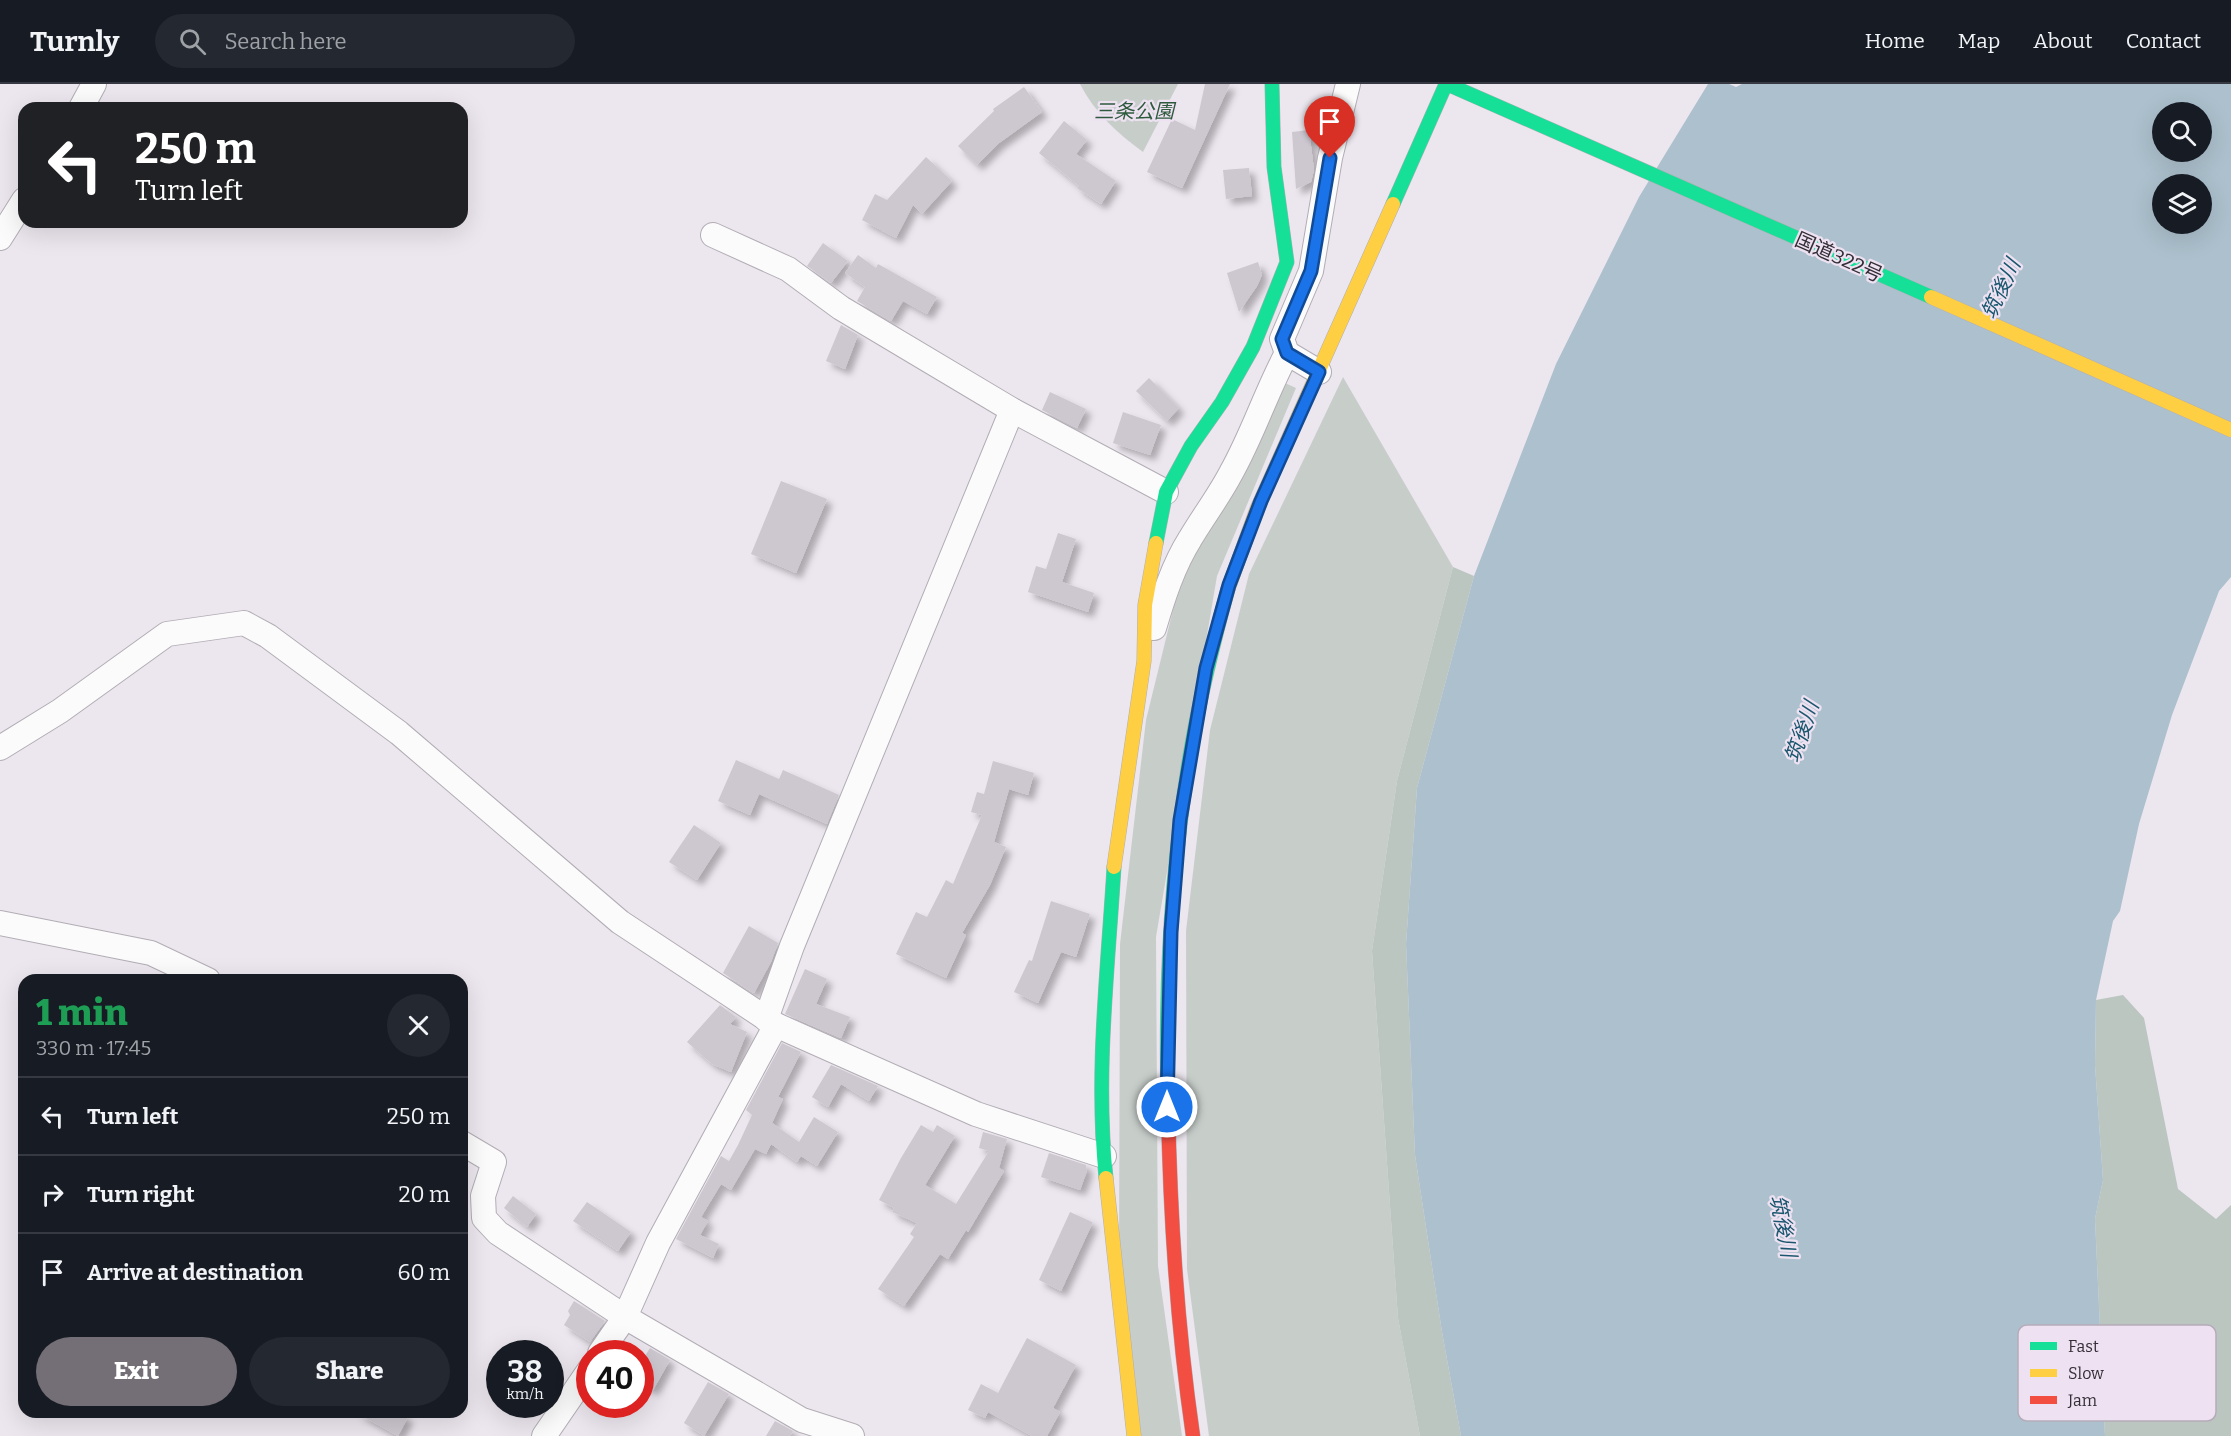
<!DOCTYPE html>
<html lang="en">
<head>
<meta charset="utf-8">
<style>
  :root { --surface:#171b24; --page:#242831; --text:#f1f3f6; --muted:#9ea1a6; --line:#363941; --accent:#746e76 }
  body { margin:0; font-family:Bitter,"Noto Sans JP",serif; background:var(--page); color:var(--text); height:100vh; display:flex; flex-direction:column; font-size:22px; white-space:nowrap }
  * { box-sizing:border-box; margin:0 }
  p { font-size:20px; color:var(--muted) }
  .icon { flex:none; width:33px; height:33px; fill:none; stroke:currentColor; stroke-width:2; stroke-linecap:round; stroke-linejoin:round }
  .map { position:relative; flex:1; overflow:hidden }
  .details { position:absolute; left:18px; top:890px; width:450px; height:444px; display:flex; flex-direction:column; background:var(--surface); border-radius:18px; box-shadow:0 6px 24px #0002 }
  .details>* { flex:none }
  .top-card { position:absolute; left:18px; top:18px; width:450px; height:126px; border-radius:18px; box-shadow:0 6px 24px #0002; background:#202124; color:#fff; overflow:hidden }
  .controls { position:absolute; left:2152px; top:18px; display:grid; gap:12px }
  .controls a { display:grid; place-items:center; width:60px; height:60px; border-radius:50%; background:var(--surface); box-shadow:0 6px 24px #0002; font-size:30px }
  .speed { position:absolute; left:486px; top:1256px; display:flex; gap:12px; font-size:30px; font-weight:700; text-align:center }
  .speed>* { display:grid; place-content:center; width:78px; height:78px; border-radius:50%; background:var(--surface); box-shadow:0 6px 24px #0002; line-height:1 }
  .speed small { font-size:15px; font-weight:400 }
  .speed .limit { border:9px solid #d22; background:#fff; color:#111 }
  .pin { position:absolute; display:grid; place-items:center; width:51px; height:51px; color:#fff; margin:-62px -26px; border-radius:50% 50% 50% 0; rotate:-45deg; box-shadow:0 0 6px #0007 }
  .pin .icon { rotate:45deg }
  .me { position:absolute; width:66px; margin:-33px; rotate:0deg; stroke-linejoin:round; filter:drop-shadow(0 0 4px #0008) }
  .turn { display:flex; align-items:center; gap:21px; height:126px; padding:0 18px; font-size:27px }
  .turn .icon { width:78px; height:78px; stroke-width:2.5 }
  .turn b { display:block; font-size:42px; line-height:51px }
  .round { display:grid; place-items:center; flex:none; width:63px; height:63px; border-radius:32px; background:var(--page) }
  .overview { display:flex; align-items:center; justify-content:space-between; height:102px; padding:0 18px }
  h1 { font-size:36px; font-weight:800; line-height:45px; color:#1e9e55 }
  .primary-button { display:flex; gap:12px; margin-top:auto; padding:12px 18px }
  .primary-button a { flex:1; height:69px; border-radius:36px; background:var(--accent); color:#fff; font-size:24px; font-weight:800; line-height:69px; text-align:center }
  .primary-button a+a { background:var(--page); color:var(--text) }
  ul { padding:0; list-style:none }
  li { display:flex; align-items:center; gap:18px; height:78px; padding:0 18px; border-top:2px solid var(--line) }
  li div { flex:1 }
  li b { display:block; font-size:22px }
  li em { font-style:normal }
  header { display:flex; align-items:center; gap:36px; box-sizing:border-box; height:84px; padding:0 30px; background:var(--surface); border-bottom:2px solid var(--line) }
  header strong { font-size:28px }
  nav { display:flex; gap:33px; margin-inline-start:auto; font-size:21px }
  .search { width:420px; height:54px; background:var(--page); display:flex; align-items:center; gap:15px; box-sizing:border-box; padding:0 21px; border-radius:33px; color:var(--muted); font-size:22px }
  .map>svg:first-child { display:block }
  .green { fill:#c7ceca }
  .forest { fill:#bac6bf }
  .water { fill:#acc0cd; fill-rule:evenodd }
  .building { fill:#cdc7d0; filter:url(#shadow) }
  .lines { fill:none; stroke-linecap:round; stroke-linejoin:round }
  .street-casing { stroke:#b2adb4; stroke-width:26 }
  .fast-casing { stroke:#b2adb4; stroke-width:15 }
  .slow-casing { stroke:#b2adb4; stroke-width:15 }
  .jam-casing { stroke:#b2adb4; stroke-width:15 }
  .street { stroke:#fcfbfc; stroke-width:24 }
  .fast { stroke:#16e098; stroke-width:14 }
  .slow { stroke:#ffcf43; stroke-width:14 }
  .jam { stroke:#f24e42; stroke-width:14 }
  .route-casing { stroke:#114b97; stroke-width:15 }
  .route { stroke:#1a73e8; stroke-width:10 }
  .labels { text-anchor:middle; stroke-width:4.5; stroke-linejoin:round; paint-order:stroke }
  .park-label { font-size:20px; font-style:italic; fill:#2d5a3c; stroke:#eee2f2 }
  .street-label { font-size:20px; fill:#332e35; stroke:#eee2f2 }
  .water-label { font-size:21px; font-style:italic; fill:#1a576e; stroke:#eee2f2 }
  .key { fill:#eee2f2; stroke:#b6acb9; stroke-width:1.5 }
  .key-label { font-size:16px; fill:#332e35 }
</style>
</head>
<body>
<header>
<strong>Turnly</strong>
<div class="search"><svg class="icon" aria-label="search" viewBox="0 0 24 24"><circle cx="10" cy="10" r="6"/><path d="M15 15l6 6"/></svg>Search here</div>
<nav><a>Home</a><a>Map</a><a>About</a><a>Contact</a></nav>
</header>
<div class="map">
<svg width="2231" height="1352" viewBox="0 0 2231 1352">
  <defs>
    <filter id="shadow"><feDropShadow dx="5.5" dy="5.5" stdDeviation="3" flood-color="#0004"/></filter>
  </defs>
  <rect width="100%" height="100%" fill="#ece6ee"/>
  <g class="green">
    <path d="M1080,0H1178L1143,68C1117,49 1095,29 1080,0Z"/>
    <polygon points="1343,293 1453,483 1397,697 1372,867 1398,1234 1420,1352 1209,1352 1187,1185 1186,847 1210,646 1249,490"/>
    <polygon points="1285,299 1296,304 1217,492 1156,853 1158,1182 1182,1352 1141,1352 1119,1180 1120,860 1146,636 1182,489 1254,372"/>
  </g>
  <g class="forest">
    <polygon points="1453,483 1474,492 1417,704 1406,860 1415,1071 1442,1248 1461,1352 1420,1352 1398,1234 1372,867 1397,697"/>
    <polygon points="2123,911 2144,934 2178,1105 2216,1135 2231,1121 2231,1352 2105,1352 2095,1135 2103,1096 2095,981 2096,916"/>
  </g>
  <path class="water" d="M1708,0H1729L1736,3L1742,0H2231V493L2219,507L2172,631L2139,740L2120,827L2113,837L2096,916L2095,981L2103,1096L2095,1135L2105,1352H1461L1442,1248L1415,1071L1406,860L1417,704L1474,492L1556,280L1639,113ZM2163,28H2202V68H2163ZM2163,100H2202V140H2163Z"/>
  <g class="building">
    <polygon points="1205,0 1230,0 1182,104 1147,88 1172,35 1195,46"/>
    <polygon points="1024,3 1042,28 999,59 977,81 958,62 994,27 993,25"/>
    <polygon points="1064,37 1087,56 1076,70 1116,97 1101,120 1077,104 1079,102 1039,69"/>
    <polygon points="1309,46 1314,86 1311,98 1296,105 1292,48"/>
    <polygon points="926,73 952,97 922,130 913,121 896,154 862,136 875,110 887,116"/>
    <polygon points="1249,84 1252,112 1226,115 1223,86"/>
    <polygon points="823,159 848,177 831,199 807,182"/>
    <polygon points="858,171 876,184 878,180 937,213 927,230 903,217 891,237 857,217 865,203 845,189"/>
    <polygon points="1258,178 1262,191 1257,202 1239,228 1227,189"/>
    <polygon points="841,241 858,251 845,285 826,277"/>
    <polygon points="1149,294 1179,324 1167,337 1136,307"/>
    <polygon points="1050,308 1086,325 1077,344 1042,326"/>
    <polygon points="1123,328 1161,341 1150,371 1113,359"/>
    <polygon points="781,397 827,415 796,489 751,470"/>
    <polygon points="1058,449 1076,455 1062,498 1094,509 1088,528 1028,508 1036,482 1046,485"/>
    <polygon points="736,676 779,695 783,686 839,711 827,740 759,710 750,731 718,717"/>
    <polygon points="993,677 1034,689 1028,711 1009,705 994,758 1006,763 990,801 962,849 966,851 946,894 896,870 916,828 927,833 946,796 953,800 982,731 971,728 977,708 984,710"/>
    <polygon points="694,741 721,759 697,796 669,778"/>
    <polygon points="1051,817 1090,830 1076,873 1061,868 1038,919 1014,908 1029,876 1032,877"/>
    <polygon points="749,842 778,859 771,878 754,909 723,889"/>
    <polygon points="805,885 827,895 816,920 850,933 841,954 785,930"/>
    <polygon points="720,921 736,933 730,940 747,948 731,988 712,980 687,958"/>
    <polygon points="782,959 801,968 778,1013 783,1015 772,1039 799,1058 814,1033 838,1048 817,1082 801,1072 797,1078 771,1060 766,1070 755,1065 731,1106 721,1100 701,1133 708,1137 700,1151 719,1160 713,1174 676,1155 721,1072 729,1077 738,1061 752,1031 746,1026"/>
    <polygon points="831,981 878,1002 869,1017 841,1000 828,1023 812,1013"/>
    <polygon points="921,1041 933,1048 937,1041 955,1052 925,1101 956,1120 989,1067 979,1064 983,1048 1007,1055 999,1084 1004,1087 968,1148 966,1146 948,1175 940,1170 904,1222 878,1205 914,1153 910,1150 917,1139 892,1128 894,1124 879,1116 901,1074"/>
    <polygon points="1049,1069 1086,1081 1087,1087 1080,1106 1041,1093"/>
    <polygon points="513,1112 536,1130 527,1143 504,1124"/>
    <polygon points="587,1118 631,1148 618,1167 573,1137"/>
    <polygon points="1070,1128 1092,1138 1092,1140 1061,1207 1039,1196"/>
    <polygon points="574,1217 605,1237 590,1258 564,1241 570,1231 568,1227"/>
    <polygon points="1027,1254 1076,1281 1053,1324 1060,1328 1047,1352 1032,1352 988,1328 985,1334 968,1326 981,1300 998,1309"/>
    <polygon points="650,1264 670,1276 653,1306 640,1299 640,1280"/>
    <polygon points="708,1298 729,1310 704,1352 684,1339"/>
    <polygon points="355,1328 398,1328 408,1333 398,1352"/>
    <polygon points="775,1337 793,1347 790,1352 766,1352"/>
  </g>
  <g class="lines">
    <defs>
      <g id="street">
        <polyline points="81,24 94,0"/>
        <polyline points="713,151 788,185 841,224 1012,326 1166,408"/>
        <polyline points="0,154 24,116"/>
        <polyline points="1319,288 1287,269 1282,255 1311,187 1330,74 1348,0"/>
        <path d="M1154,544C1163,514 1173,482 1190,455C1203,433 1219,412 1231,389C1253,350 1266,308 1287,269"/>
        <polyline points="0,664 60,627 167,550 244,539 268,552 399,649 620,838 776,941 976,1030 1104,1072"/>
        <polyline points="0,839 151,869 208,896"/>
        <polyline points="766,935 792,862 1012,326"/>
        <polyline points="462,1059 494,1078 483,1112 484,1134 498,1149 625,1233 802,1336 852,1352"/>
        <polyline points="600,1269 625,1233 658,1159 776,941"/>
        <polyline points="544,1352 590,1285"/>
      </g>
      <g id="fast">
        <polyline points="1447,0 1931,213"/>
        <polyline points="1393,120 1446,0"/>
        <polyline points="1156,459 1166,408 1191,362 1222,318 1253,263 1287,178 1274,83 1272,0"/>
        <path d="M1168,1020C1165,900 1171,779 1192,660C1201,608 1214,556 1228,505"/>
        <path d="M1106,1094C1095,991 1108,885 1114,783"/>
      </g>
      <g id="slow">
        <polyline points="1931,213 2231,346"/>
        <polyline points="1228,505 1257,425 1393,120"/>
        <polyline points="1114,783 1144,577 1145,521 1156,459"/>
        <polyline points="1106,1094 1134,1352"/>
      </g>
      <path id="jam" d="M1168,1020C1170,1131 1177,1242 1193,1352"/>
    </defs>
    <use href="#street" class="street-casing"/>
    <use href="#fast" class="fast-casing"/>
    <use href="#slow" class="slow-casing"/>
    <use href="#jam" class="jam-casing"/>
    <use href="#street" class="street"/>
    <use href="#fast" class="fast"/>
    <use href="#slow" class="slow"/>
    <use href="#jam" class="jam"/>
  </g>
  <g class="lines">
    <defs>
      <polyline id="route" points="1167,1023 1171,848 1180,736 1206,584 1229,501 1261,417 1319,288 1287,269 1282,255 1311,187 1330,74"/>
    </defs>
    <use href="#route" class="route-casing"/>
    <use href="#route" class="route"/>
  </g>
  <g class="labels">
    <g class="park-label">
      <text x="1134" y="34">三条公園</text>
    </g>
    <g class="street-label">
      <text transform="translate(1839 173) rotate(24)" y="7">国道322号</text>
    </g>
    <g class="water-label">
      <text transform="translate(2001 205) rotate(-65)" y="7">筑後川</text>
      <text transform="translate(1802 648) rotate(-71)" y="7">筑後川</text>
      <text transform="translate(1783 1142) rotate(79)" y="7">筑後川</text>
    </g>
  </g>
  <rect x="2018" y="1241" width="198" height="96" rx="9" class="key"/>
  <rect x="2030" y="1258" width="27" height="8" fill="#16e098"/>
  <rect x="2030" y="1285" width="27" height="8" fill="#ffcf43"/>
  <rect x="2030" y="1312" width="27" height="8" fill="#f24e42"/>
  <g class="key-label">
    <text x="2068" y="1268">Fast</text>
    <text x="2068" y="1295">Slow</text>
    <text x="2068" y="1322">Jam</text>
  </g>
</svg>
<div class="controls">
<a><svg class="icon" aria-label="search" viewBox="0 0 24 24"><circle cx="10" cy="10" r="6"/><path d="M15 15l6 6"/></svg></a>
<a><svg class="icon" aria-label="layers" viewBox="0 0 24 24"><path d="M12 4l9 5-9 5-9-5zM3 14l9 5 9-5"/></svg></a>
</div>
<div class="speed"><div>38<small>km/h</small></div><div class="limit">40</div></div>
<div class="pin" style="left:1330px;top:74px;background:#d93025"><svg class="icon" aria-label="arrive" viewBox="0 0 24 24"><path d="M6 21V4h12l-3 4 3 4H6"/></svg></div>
<svg class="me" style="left:1167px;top:1023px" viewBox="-20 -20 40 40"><circle r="17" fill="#1a73e8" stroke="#fff" stroke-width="3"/><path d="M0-11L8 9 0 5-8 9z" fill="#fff"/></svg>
<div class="top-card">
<div class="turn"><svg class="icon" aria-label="left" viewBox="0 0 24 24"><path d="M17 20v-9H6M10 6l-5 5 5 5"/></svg><div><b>250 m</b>Turn left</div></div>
</div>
<section class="details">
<div class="overview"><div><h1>1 min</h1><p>330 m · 17:45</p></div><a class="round"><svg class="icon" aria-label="close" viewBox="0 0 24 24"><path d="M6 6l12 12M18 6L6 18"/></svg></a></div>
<ul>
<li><svg class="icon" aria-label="left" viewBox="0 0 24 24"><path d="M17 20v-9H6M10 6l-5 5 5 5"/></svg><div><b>Turn left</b></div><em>250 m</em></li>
<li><svg class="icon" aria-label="right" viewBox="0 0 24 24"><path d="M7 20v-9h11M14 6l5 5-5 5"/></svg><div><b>Turn right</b></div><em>20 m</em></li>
<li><svg class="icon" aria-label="arrive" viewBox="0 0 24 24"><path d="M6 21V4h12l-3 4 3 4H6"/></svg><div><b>Arrive at destination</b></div><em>60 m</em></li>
</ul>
<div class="primary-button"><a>Exit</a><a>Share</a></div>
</section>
</div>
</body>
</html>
